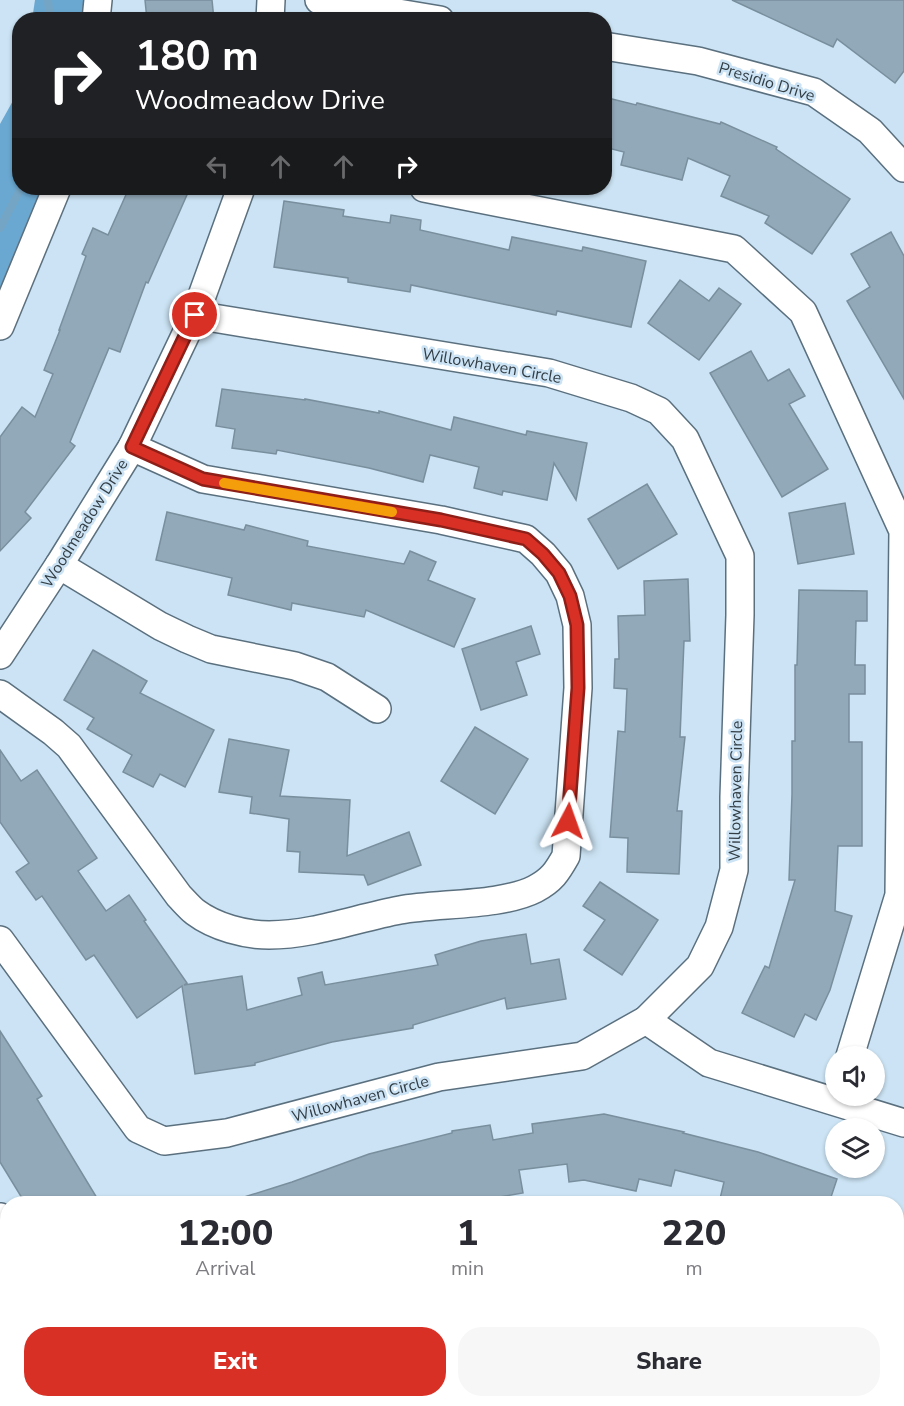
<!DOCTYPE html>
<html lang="en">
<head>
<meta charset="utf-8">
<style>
  :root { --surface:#fff; --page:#f7f7f7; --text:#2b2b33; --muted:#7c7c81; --accent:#d93025 }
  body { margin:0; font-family:"Nunito Sans",sans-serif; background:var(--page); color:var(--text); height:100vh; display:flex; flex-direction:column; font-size:22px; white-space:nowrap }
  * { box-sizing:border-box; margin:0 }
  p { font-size:20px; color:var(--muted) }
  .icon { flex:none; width:33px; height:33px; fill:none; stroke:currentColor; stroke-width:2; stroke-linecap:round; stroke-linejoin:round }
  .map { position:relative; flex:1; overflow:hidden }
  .side { position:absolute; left:0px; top:1196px; width:904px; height:212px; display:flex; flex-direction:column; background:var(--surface); border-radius:24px 24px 0 0; box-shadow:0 2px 4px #0004 }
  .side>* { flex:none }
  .top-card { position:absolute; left:12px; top:12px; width:600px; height:183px; border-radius:24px; box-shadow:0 2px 4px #0004; background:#202124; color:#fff; overflow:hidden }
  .tools { position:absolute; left:825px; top:1046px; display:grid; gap:12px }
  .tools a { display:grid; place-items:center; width:60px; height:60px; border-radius:50%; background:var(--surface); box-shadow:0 2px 4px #0004; font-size:30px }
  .pin { position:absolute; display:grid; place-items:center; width:51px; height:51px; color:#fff; margin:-26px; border:3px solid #fff; border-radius:50%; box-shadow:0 2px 6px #0007 }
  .me { position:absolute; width:66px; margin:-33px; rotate:4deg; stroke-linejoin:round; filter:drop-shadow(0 0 4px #0008) }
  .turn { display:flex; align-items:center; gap:21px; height:126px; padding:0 24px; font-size:27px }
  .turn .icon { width:78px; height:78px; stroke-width:2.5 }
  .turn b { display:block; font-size:42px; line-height:51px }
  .lanes { display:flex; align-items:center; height:57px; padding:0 24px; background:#0003; justify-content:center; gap:30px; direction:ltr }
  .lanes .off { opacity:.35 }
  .eta { display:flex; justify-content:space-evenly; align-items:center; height:102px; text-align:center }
  .eta b { font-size:36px; font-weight:800; line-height:42px }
  .primary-button { display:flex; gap:12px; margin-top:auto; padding:12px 24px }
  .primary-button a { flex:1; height:69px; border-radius:24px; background:var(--accent); color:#fff; font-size:24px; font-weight:800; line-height:69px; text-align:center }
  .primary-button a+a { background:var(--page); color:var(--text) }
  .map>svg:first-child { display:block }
  .forest { fill:#6aa8d1 }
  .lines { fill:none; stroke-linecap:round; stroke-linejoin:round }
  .stream { stroke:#75a5c4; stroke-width:8 }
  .building { fill:#92a9b9; stroke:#798f9e; stroke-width:1.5 }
  .minor-casing { stroke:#5b707f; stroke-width:30 }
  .minor { stroke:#fff; stroke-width:27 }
  .route-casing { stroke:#8d1f18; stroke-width:15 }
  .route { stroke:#d93025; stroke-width:10 }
  .slow { stroke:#f59e0b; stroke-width:10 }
  .labels { text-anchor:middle; stroke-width:5; stroke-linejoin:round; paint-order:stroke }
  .street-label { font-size:16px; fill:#333d44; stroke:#cbe3f4 }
</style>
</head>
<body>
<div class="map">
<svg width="904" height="1406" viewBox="0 0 904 1406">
  <rect width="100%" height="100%" fill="#cbe3f4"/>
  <g class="forest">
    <polygon points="35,0 86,0 85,19 32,20"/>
    <polygon points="19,90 20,188 44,188 0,291 0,124"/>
  </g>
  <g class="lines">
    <g class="stream">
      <polyline points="48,0 50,20"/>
      <polyline points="0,228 21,188"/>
    </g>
  </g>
  <g class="building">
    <polygon points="145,0 212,0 214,20 147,20"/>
    <polygon points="732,0 904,0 904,71 895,83 837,39 833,47"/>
    <polygon points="604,97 636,105 637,103 720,124 721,122 777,147 776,149 850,199 812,254 765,223 769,216 721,196 730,176 688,158 682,180 621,165 624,152 604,147"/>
    <polygon points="129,188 190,188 148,283 146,282 120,352 109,348 70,442 75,446 25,512 31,518 0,551 0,437 22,407 35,417 53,374 44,370 60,330 59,330 86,256 82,254 93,228 108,235"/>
    <polygon points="284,201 344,210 343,216 390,223 391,215 421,220 420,230 509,250 512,237 582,251 583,247 646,261 631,327 557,311 556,315 411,285 410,292 348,282 348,278 274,267"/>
    <polygon points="891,232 904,256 904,399 847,301 870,287 851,254"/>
    <polygon points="680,280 709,301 719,288 741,304 699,360 648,323"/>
    <polygon points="751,351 768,381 789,369 805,396 789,404 828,469 782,497 710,373"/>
    <polygon points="222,389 305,400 305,399 379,413 379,411 451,430 454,417 526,435 527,431 587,443 576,500 554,463 547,500 503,491 502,495 474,488 479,467 430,455 423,482 369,468 277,450 276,454 232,448 235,429 216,426"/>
    <polygon points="647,484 677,534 618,569 588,519"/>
    <polygon points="845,503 854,554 798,564 789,513"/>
    <polygon points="167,512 244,530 246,525 308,541 307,546 404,564 410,551 436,562 428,580 475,599 454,647 366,610 364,617 292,603 291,610 228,595 232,578 156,560"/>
    <polygon points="688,579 690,641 684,641 680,737 685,737 677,811 682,811 679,874 627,872 628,838 610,837 618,731 625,732 627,689 614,688 615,659 619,659 618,616 645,615 644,581"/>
    <polygon points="799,590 867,591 867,621 856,621 855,665 865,665 865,694 849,694 849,742 862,742 862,846 838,846 835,911 852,916 830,990 816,1020 805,1014 794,1037 742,1013 765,966 769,968 795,880 789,880 792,794 792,741 795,741 795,665 797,665"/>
    <polygon points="531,626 540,654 516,662 527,695 481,710 462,649"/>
    <polygon points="93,650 147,681 140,693 214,730 185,787 160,774 153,787 123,772 132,755 87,729 94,718 64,700"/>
    <polygon points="475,727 528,759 495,814 441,781"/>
    <polygon points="229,739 289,750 280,796 350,800 347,856 409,832 421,865 368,885 364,875 299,872 300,852 287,851 289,819 250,813 252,797 219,792"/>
    <polygon points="0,750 21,781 37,770 97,858 78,871 106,911 129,895 146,920 144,921 187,983 184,985 242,976 247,1010 302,995 298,978 322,972 325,985 438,965 435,955 481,941 526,934 531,964 559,959 566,999 507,1009 505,998 413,1025 413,1028 332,1042 255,1063 255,1065 195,1074 182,986 137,1018 94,955 86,960 42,896 36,900 16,872 29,863 0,822"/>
    <polygon points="600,882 658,920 622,975 584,950 605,920 583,906"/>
    <polygon points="0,1031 42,1096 37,1099 100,1203 25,1203 0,1162"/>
    <polygon points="604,1114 684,1132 683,1133 758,1152 837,1179 829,1203 719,1203 724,1182 675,1170 671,1186 639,1179 636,1191 584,1180 569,1182 567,1164 519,1170 523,1193 463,1203 242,1203 241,1198 292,1182 369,1154 452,1133 452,1131 490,1125 493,1140 533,1133 532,1124"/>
  </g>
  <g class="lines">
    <defs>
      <g id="minor">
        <polyline points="319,0 440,20"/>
        <polyline points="96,20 98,0"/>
        <polyline points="270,20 271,0"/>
        <polyline points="604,46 698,61 814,92 870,131 904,168"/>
        <polyline points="424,188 734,249 803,312 903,531 899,895 850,1056"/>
        <polyline points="0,326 57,188"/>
        <polyline points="59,565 160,626 187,639 211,649 295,666 327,677 377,709"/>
        <polyline points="0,655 59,565 132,447 195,315 241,188"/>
        <path d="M0,694L53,732L69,746L179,896C184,901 189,907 195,912C215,927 245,935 269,935C313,935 357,918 400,910C438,903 502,906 535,889C552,880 557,872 566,856L578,688L577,625L570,596L559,573L543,554L526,539L441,520L203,479L132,447"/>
        <polyline points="0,940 138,1129 164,1141 227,1133 439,1077 582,1056 646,1020 700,966 719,927 734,870 734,797 740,615 740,556 685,439 659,411 631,398 549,373 195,315"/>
        <polyline points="646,1020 709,1063 904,1123"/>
        <polyline points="0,1217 8,1227"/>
        <polyline points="897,1281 904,1283"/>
        <polyline points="596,1400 641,1406"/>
        <polyline points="49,1406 52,1400"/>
        <polyline points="471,1406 483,1402 558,1400"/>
      </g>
    </defs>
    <use href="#minor" class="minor-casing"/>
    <use href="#minor" class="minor"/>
  </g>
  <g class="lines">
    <defs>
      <polyline id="route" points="195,315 132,447 203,479 441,520 526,539 543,554 559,573 570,596 577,625 578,688 568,821"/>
    </defs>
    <use href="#route" class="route-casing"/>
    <use href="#route" class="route"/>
    <polyline class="slow" points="224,483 392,512"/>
  </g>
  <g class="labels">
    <g class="street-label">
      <text transform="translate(767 81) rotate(17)" y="6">Presidio Drive</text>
      <text transform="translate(492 365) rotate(10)" y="6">Willowhaven Circle</text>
      <text transform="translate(84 523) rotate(-58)" y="6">Woodmeadow Drive</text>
      <text transform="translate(735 791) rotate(-89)" y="6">Willowhaven Circle</text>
      <text transform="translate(360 1098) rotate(-15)" y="6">Willowhaven Circle</text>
    </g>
  </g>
</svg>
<div class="tools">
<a><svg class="icon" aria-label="sound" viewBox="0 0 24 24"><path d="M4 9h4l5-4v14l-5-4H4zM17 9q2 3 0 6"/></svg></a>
<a><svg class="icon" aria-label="layers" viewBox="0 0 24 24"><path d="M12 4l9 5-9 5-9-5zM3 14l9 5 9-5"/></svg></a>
</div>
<div class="pin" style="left:195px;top:315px;background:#d93025"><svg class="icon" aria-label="arrive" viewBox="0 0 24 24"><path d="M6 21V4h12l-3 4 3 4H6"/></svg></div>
<svg class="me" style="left:568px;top:821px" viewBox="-20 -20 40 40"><path d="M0-17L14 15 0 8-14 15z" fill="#d93025" stroke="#fff" stroke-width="4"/></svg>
<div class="top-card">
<div class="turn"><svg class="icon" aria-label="right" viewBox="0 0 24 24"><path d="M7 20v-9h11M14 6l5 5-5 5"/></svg><div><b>180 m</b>Woodmeadow Drive</div></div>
<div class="lanes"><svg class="icon off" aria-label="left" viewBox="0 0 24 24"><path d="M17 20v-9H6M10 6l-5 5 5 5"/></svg><svg class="icon off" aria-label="ahead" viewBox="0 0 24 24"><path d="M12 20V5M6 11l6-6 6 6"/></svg><svg class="icon off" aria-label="ahead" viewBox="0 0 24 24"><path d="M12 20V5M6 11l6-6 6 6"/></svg><svg class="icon" aria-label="right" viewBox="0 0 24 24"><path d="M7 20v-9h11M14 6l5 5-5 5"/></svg></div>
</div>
<section class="side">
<div class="eta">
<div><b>12:00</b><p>Arrival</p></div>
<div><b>1</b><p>min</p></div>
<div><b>220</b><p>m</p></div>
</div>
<div class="primary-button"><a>Exit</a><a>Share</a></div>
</section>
</div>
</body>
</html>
